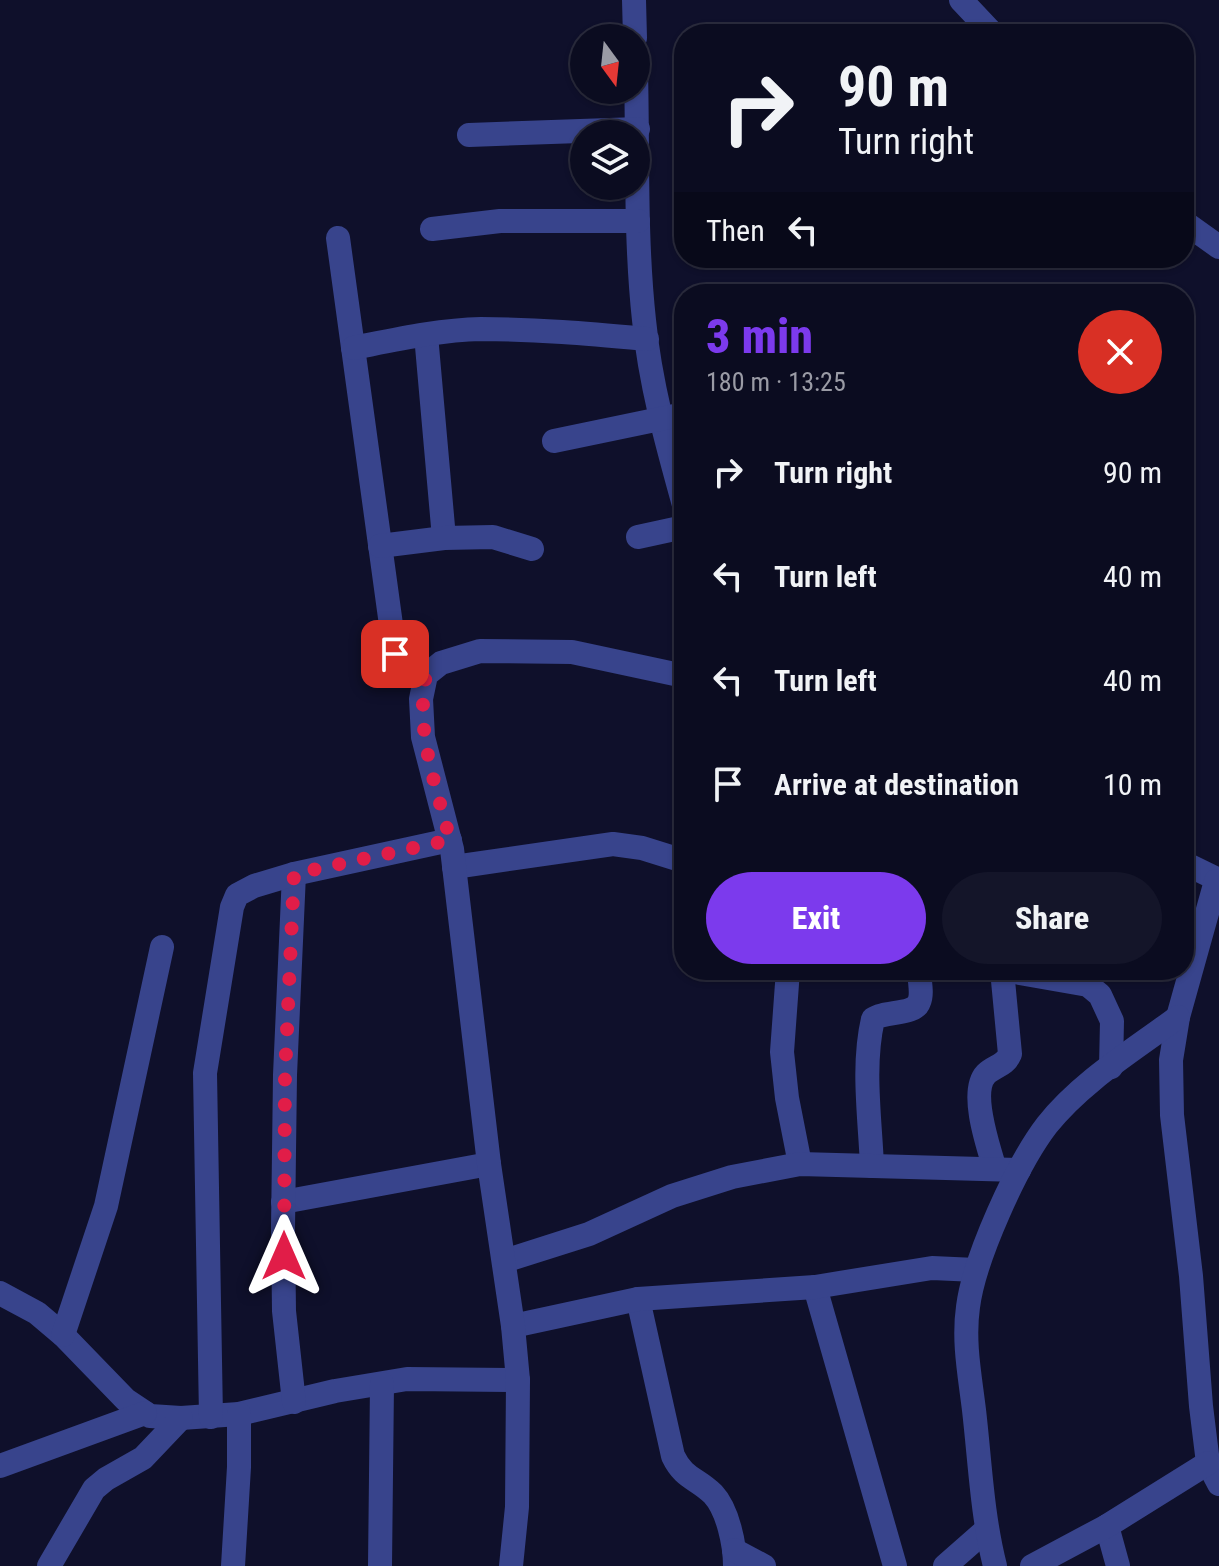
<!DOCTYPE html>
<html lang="en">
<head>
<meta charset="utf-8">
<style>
  :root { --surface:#0b0c20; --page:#141529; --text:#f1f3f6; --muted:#9a9ba5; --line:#2b2c3e; --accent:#7c3aed }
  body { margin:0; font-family:"Roboto Condensed",sans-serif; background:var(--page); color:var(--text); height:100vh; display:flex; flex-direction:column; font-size:30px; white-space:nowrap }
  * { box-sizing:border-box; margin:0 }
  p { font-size:26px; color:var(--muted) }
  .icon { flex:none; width:44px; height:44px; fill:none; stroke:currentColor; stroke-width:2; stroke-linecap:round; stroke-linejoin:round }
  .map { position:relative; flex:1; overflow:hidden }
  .details { position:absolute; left:674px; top:284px; width:520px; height:696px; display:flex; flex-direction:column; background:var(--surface); border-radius:32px; box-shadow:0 2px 6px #0004,0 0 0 2px var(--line) }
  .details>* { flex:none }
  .guide { position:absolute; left:674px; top:24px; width:520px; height:244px; border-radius:32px; box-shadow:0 2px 6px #0004,0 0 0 2px var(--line); background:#0b0c20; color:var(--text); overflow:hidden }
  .needle { width:52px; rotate:165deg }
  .buttons { position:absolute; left:570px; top:24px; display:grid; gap:16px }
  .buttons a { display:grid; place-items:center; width:80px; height:80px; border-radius:50%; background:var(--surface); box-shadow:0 2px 6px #0004,0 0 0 2px var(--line); font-size:40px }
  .pin { position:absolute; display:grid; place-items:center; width:68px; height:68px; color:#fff; margin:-34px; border-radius:16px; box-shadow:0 4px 12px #0006 }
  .me { position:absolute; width:88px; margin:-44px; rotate:0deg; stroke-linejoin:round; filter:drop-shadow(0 0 6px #0008) }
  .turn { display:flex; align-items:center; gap:28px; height:168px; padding:0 32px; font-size:36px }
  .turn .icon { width:104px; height:104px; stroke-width:2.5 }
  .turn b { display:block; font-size:56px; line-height:68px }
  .then { display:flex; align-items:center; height:76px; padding:0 32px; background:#0003; gap:16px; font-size:30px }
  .round { display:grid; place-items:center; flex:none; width:84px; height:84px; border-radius:42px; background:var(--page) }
  .headline { display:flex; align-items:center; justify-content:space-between; height:136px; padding:0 32px }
  h1 { font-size:48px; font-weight:800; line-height:60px; color:var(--accent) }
  .button { display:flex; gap:16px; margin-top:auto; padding:16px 32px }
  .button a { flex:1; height:92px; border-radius:48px; background:var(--accent); color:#fff; font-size:32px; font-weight:800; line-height:92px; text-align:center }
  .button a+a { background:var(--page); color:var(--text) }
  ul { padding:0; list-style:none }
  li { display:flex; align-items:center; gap:24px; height:104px; padding:0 32px }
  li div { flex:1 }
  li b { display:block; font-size:30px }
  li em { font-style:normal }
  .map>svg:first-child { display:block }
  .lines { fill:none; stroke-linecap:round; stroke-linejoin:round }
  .minor { stroke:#38448c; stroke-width:24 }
  .route { stroke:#e11d48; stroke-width:14; stroke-dasharray:0 25.2 }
</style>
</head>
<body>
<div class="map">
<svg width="1219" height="1566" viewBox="0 0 1219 1566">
  <rect width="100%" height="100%" fill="#0f102b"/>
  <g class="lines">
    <g class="minor">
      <polyline points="634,0 635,38"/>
      <polyline points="961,0 993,34"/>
      <path d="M636,71C638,154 635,237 644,320C650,383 667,444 684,505"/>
      <polyline points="469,135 638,129"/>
      <polyline points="1184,222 1219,247"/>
      <polyline points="432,229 500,221 638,221"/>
      <path d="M338,238L395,654C401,670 412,671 426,675"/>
      <polyline points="426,335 444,538"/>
      <path d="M353,348C394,340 438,330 481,329C536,329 591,334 647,339"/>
      <polyline points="554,441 684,414"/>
      <polyline points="638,537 684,527"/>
      <polyline points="380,546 444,538 493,537 532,549"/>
      <polyline points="1184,863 1219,880"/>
      <polyline points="454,867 613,844 642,848 674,858"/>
      <polyline points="1216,881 1178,1017 1171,1060 1172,1115 1191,1276 1201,1406 1208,1463 1219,1484"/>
      <polyline points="788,970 782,1052 787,1098 800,1164"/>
      <polyline points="1003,970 1088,985 1100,995 1112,1021 1111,1067"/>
      <path d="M872,1166C870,1118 862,1066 873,1019C884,1011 915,1015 919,1002C923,994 919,979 919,970"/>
      <path d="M995,1169C989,1149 969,1092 986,1074C994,1066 1005,1066 1010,1054L1002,970"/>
      <polyline points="283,1202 489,1164"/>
      <polyline points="504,1261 589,1234 672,1196 732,1177 800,1164 1019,1170"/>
      <polyline points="815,1287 895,1566"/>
      <polyline points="0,1293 37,1313 63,1335 126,1400 150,1416 181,1418 239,1414 335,1391 407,1379 518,1380"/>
      <path d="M638,1299L673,1456C684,1479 697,1478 713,1494C728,1510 735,1545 735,1566"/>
      <polyline points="513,1326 638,1299 815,1287 932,1268 976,1270"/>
      <polyline points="63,1335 106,1206 162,947"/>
      <polyline points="294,1402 284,1311 283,1229 285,1075 294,874"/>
      <polyline points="211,1417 205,1073 232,907 237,895 254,886 294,874 450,840"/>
      <polyline points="0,1466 145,1413"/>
      <polyline points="1107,1526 1118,1566"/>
      <polyline points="734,1550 764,1566"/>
      <polyline points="49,1566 94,1489 106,1479 143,1458 181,1418"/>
      <polyline points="233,1566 239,1467 239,1414"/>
      <polyline points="380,1566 382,1384"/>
      <polyline points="511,1566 517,1507 518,1380 513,1326 489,1164 452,849 423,737 421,699 426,675 441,663 480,651 572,652 684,676"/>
      <polyline points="945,1566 986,1530"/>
      <path d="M995,1566C982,1515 980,1462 974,1410C970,1376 963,1342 968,1307C974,1259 1017,1164 1047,1125C1082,1081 1134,1050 1178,1017"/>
      <polyline points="1032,1566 1107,1526 1208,1463"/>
    </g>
  </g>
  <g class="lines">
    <path class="route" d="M284,1256L285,1075L294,874L450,840C436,785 415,732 426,675C412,671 401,669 395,654"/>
  </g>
</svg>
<div class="buttons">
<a><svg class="needle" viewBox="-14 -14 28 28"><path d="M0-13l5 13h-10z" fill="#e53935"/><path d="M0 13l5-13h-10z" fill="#9a9ba5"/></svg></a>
<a><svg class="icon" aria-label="layers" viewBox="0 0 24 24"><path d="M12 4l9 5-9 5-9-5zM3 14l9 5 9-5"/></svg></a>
</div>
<div class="pin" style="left:395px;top:654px;background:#d93025"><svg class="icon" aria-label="arrive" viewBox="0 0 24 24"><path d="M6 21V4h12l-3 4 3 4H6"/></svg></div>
<svg class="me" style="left:284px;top:1256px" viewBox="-20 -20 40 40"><path d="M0-17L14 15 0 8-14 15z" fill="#e11d48" stroke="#fff" stroke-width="4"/></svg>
<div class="guide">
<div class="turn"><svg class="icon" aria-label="right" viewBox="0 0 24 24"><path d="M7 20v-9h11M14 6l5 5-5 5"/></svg><div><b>90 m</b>Turn right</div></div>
<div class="then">Then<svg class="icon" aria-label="left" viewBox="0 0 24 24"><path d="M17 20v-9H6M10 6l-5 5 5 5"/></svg></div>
</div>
<section class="details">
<div class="headline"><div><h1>3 min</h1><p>180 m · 13:25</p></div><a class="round" style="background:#d93025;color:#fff"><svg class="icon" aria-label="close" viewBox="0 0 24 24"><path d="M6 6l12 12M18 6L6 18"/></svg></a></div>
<ul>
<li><svg class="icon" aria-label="right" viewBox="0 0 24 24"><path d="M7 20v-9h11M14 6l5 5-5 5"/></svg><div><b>Turn right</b></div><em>90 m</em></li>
<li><svg class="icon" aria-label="left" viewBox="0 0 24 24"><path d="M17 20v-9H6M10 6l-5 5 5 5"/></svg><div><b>Turn left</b></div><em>40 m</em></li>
<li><svg class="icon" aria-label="left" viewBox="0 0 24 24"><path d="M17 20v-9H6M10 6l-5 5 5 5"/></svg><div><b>Turn left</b></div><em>40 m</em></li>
<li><svg class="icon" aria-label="arrive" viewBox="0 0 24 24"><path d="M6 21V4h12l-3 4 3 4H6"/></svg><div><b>Arrive at destination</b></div><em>10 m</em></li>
</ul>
<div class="button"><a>Exit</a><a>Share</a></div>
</section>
</div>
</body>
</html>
